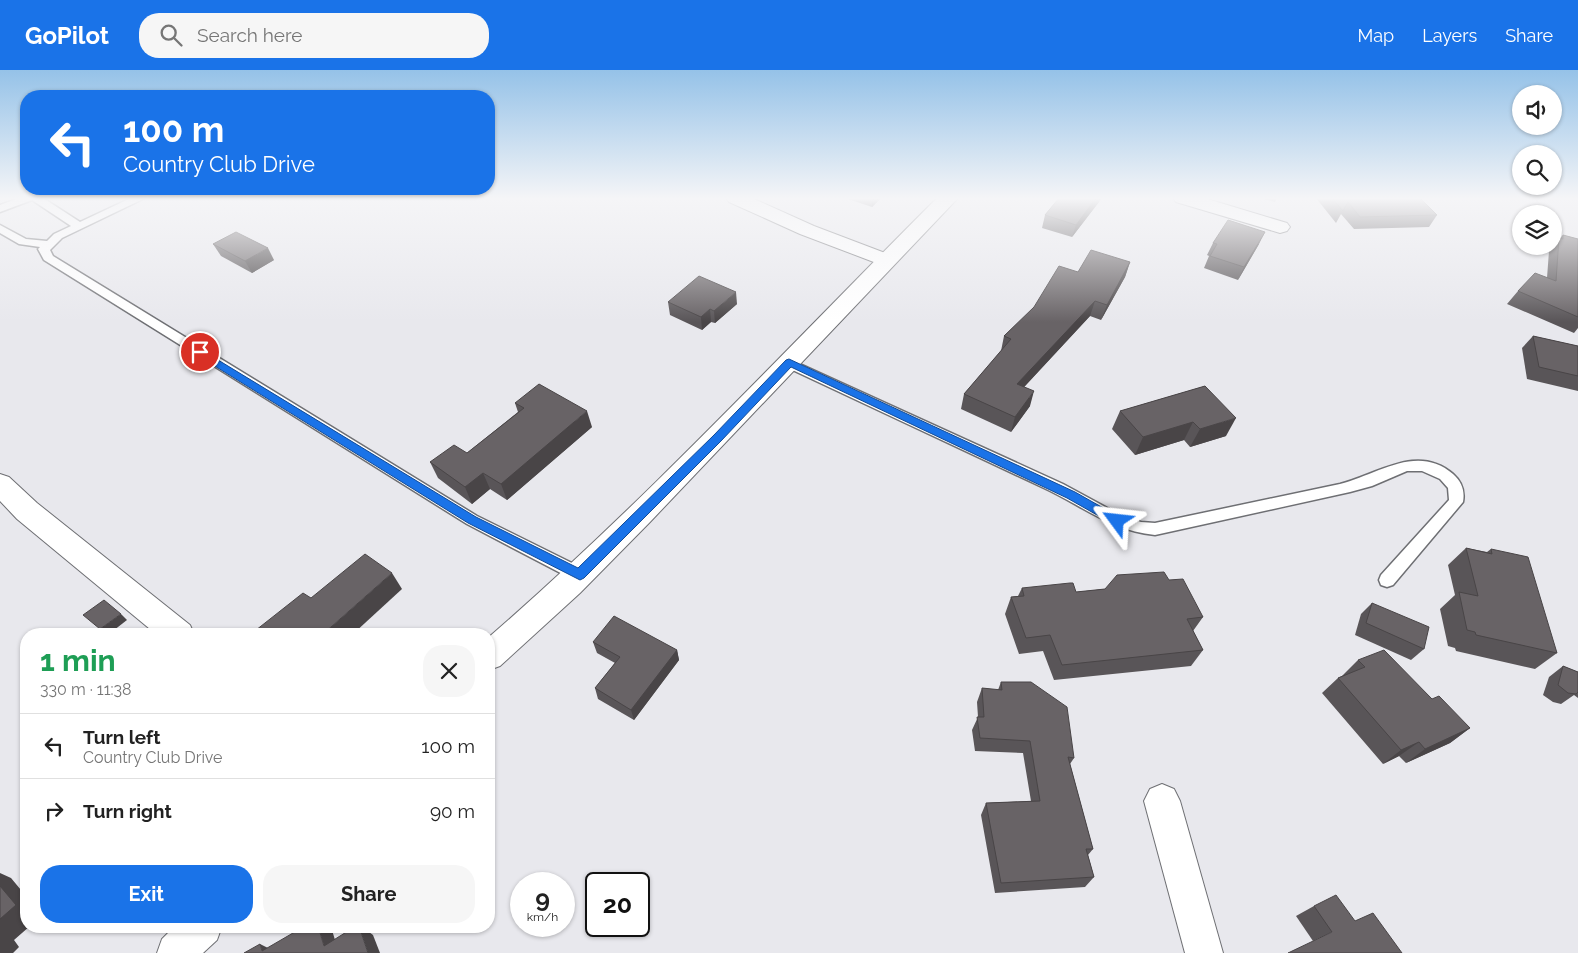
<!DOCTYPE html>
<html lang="en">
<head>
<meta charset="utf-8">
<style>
  :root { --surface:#fff; --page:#f6f6f6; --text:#222; --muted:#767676; --line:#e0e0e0; --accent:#1a73e8 }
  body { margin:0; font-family:Raleway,sans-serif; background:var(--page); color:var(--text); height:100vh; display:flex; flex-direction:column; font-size:19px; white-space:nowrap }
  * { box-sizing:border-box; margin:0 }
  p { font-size:16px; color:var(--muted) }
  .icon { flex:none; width:28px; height:28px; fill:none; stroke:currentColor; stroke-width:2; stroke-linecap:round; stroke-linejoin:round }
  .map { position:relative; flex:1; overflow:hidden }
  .panel { position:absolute; left:20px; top:558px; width:475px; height:305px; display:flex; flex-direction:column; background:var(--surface); border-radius:20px; box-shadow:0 1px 4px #0004 }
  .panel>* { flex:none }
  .banner { position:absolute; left:20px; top:20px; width:475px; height:105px; border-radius:20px; box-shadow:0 1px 4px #0004; background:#1a73e8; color:#fff; overflow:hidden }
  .buttons { position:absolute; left:1512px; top:15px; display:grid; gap:10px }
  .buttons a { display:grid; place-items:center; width:50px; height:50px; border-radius:50%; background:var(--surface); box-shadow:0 1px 4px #0004; font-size:25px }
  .speed { position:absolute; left:510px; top:802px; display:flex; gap:10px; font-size:25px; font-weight:700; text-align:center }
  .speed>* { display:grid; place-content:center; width:65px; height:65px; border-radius:50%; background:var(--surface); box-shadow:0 1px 4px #0004; line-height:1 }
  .speed small { font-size:12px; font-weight:400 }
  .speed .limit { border:2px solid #111; border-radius:8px; background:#fff; color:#111 }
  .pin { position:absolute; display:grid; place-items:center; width:42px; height:42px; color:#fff; margin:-21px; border:2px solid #fff; border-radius:50%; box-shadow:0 1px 5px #0007 }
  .me { position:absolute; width:55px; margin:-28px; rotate:300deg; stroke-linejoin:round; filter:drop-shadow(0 0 4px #0008) }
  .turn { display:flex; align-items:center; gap:18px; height:105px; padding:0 20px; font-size:22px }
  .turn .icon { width:65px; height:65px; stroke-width:2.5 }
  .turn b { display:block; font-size:35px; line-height:42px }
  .round { display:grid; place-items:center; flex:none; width:52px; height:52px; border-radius:20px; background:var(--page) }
  .headline { display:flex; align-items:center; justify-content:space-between; height:85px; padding:0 20px }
  h1 { font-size:30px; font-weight:700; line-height:38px; color:#1e9e55 }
  .button { display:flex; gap:10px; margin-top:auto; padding:10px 20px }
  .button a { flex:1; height:58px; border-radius:20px; background:var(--accent); color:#fff; font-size:20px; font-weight:700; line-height:58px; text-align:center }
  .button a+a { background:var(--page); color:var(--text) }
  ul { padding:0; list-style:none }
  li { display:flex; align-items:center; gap:15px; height:65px; padding:0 20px; border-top:1px solid var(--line) }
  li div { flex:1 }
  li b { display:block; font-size:19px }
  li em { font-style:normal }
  header { display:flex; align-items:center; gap:30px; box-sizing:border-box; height:70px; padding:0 25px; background:var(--accent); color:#fff }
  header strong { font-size:24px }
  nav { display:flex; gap:28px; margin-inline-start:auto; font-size:18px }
  .search { width:350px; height:45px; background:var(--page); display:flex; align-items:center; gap:12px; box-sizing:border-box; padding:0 18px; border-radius:20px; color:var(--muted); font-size:19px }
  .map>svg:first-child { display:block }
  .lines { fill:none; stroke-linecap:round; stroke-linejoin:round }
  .service-casing { stroke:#6e6f73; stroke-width:3 }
  .minor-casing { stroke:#6e6f73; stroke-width:2 }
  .tertiary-casing { stroke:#6e6f73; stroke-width:2 }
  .service { fill:#fff; fill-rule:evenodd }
  .minor { fill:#fff; fill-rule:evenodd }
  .tertiary { fill:#fff; fill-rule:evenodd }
  .wall { fill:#595558 }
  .shaded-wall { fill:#494547 }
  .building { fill:#686366; stroke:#494547 }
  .route { fill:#1a73e8; stroke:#114b97 }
</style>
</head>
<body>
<header>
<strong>GoPilot</strong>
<div class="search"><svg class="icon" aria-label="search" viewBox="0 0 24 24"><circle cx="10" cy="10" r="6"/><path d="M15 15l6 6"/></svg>Search here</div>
<nav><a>Map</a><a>Layers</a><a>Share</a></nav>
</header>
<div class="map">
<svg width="1578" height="883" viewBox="0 0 1578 883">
  <rect width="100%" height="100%" fill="#e8e8ed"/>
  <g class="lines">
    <defs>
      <g id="service">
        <polygon points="19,128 43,128 80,152 131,128 145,128 62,168 50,180 53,186 477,446 586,500 588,505 586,510 580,512 574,510 467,454 44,190 38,179 40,177 19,174 0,163 0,155 26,169 47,171 54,164 71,156 32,130 0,142 0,135"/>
        <path d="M789,289L1063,414L1122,446L1141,452L1155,453L1340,414C1377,405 1417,373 1453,404C1462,412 1465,421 1463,432L1393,515L1387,517L1381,515L1379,510L1381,505L1449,430L1448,418L1440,409L1422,401H1407L1372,416L1350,422L1155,465C1112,461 1081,435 1044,418C957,377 871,337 784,296L783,293L784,290Z"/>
      </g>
      <g id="minor">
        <polygon points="726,128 752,128 814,156 893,186 896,190 893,194 886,196 879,194 800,164 729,132"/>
        <polygon points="1173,128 1204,128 1287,153 1290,157 1287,161 1280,163 1176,132"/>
        <polygon points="0,404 9,407 37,433 190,555 194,564 156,564 17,449 0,431"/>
        <polygon points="1162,714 1174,719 1180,731 1223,883 1185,883 1144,731 1150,719"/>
      </g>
      <g id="tertiary">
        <path d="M937,128H958L650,452L580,523L500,596L489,600V567C647,430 789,276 937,128Z"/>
        <polygon points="175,856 222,856 217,870 203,883 157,883 162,869"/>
      </g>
    </defs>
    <use href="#service" class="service-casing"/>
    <use href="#minor" class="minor-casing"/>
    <use href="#tertiary" class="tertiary-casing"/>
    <use href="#service" class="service"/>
    <use href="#minor" class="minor"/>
    <use href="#tertiary" class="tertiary"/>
  </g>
  <g class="wall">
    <polygon points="845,128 881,128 872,137"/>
    <polygon points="1059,128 1102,128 1072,167 1042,158 1045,145"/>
    <polygon points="1261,128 1277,128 1275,132"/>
    <polygon points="1316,128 1420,128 1437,145 1429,157 1354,159 1341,144 1336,153"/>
    <polygon points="1563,165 1578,169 1578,258 1574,263 1507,234 1518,221 1547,208 1549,181"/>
    <polygon points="1213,173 1259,174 1238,210 1204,198 1209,186 1207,185"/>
    <polygon points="213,174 274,190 252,203 221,186"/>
    <polygon points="1130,192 1125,207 1101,250 1090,246 1024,317 1030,336 1011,362 961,339 964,324 1001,281 1004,266 1078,202"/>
    <polygon points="668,232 737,234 715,253 711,252 702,260 670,245"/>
    <polygon points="1533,266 1578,276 1578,321 1527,309 1522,278"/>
    <polygon points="1205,316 1226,366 1190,377 1184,370 1135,385 1112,359 1120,341"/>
    <polygon points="515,333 592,357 507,430 490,419 472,434 438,408 430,392 467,383 518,342"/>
    <polygon points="1466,478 1487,482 1491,479 1557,583 1535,599 1456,581 1455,578 1448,576 1440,539 1455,525 1448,495"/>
    <polygon points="1169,510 1203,547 1193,561 1203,580 1191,596 1054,610 1043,581 1019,584 1005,544 1011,527 1018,526 1022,518 1076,522 1105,519"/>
    <polygon points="1372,533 1424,579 1411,590 1355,565 1361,544"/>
    <polygon points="593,572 677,580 679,590 634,650 598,629 595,618 615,593 597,583"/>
    <polygon points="1358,590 1432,629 1470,658 1450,673 1406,693 1399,686 1383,694 1322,623 1338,608 1342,606"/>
    <polygon points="1563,596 1578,602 1578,628 1574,625 1561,634 1553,632 1543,625 1549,607"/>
    <polygon points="1001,612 1074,688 1070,694 1093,779 1088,785 1094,807 1085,817 995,823 981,745 986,733 1031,731 1023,683 975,681 972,660 978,647 977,632 982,618 998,620"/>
    <polygon points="1314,836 1355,851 1313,871 1296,846"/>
  </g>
  <g class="shaded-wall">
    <polygon points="875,128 881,128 872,137 872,131"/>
    <polygon points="1096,128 1102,128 1072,167 1076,155"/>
    <polygon points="1265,162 1259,174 1238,210 1244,197"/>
    <polygon points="268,178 274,190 252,203 245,191"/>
    <polygon points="1130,192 1125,207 1101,250 1107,235"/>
    <polygon points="736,222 737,234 715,253 714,241"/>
    <polygon points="1095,231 1090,246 1013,329 1017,314"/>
    <polygon points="710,239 711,252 702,260 701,247"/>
    <polygon points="1034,321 1030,336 1011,362 1015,347"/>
    <polygon points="587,341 592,357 507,430 501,414"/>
    <polygon points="1236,348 1226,366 1190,377 1200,359"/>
    <polygon points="1193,352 1184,370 1135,385 1143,367"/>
    <polygon points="483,403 490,419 472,434 465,417"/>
    <polygon points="392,503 402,519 353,564 323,564"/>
    <polygon points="121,544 127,550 109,564 105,564 100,559"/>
    <polygon points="677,580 679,590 634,650 631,640"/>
    <polygon points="1470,658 1450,673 1406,693 1425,679"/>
    <polygon points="1419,672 1399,686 1383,694 1401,680"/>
    <polygon points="0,803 11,808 26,826 26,856 30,856 14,870 19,877 13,883 0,883"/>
    <polygon points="318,856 326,856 332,860 339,883 324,876"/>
    <polygon points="359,856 361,856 373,865 380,883 368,883"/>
    <polygon points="260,874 278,883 262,881"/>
  </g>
  <g class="building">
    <polygon points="864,128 875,128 872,131"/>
    <polygon points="1059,128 1096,128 1076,155 1045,145"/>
    <polygon points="1332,128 1420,128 1437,145 1360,147 1348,132 1343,141"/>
    <polygon points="1228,150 1265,162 1244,197 1210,186 1217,174 1213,173"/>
    <polygon points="236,162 268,178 245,191 213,174"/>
    <polygon points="1563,165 1578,169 1578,247 1518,221 1535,203 1556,211 1559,168 1563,169"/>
    <polygon points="1091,180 1130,192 1107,235 1095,231 1017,314 1034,321 1015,347 964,324 1011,269 1004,266 1034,237 1059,196 1078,202"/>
    <polygon points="699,206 736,222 714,241 710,239 701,247 668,232"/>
    <polygon points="1533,266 1578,276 1578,306 1539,297"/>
    <polygon points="539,314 587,341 501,414 483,403 465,417 430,392 454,375 467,383 524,338 515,333"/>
    <polygon points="1205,316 1236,348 1200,359 1193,352 1143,367 1120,341"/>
    <polygon points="1466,478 1492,484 1491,479 1528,487 1557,583 1476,565 1475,562 1467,560 1459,522 1478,526"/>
    <polygon points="365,484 392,503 323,564 251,564 303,523 311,528"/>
    <polygon points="1164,502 1169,510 1183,509 1203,547 1187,549 1203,580 1062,595 1050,565 1026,568 1011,527 1024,526 1022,518 1070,513 1073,513 1076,522 1105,519 1117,505"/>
    <polygon points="104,530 121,544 100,559 83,545"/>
    <polygon points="1372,533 1429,557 1424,579 1366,553"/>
    <polygon points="614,546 677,580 631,640 595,618 620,587 593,572"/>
    <polygon points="1384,580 1432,629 1439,626 1470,658 1425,679 1419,672 1401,680 1338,608 1365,597 1358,590"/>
    <polygon points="1563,596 1578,602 1578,622 1576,624 1568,623 1558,615"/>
    <polygon points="1001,612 1031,612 1067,637 1074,688 1068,687 1093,779 1086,779 1094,807 1001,813 986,733 1040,731 1030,671 980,668 977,647 984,647 982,618 1002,620"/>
    <polygon points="0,816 16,835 0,849"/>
    <polygon points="1336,825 1355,851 1373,843 1402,883 1288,883 1332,862 1314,836"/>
    <polygon points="305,856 318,856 324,876 356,856 359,856 368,883 244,883 260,874 262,881"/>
  </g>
  <linearGradient id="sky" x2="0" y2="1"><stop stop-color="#95c2e8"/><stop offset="0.51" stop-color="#f5f5f7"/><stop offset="1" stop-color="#f5f5f7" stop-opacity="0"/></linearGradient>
  <rect width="1578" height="252" fill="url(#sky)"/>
  <polygon class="route" points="200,279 476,447 578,498 714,365 786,290 789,289 1075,422 1121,448 1122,451 1117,455 1113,454 1067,428 791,297 721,371 584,508 580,510 468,453 197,285 196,282"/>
</svg>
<div class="buttons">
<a><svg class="icon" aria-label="sound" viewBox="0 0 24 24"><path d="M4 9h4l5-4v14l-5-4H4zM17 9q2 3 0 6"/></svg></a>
<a><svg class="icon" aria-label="search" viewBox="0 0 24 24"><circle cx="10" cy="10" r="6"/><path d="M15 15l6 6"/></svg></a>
<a><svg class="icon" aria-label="layers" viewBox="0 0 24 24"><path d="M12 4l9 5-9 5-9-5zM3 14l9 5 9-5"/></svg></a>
</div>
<div class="speed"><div>9<small>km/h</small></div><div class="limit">20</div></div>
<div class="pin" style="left:200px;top:282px;background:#d93025"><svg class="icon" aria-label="arrive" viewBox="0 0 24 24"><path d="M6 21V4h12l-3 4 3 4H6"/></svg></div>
<svg class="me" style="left:1117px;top:451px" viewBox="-20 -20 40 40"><path d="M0-17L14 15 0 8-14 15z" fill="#1a73e8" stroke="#fff" stroke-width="4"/></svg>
<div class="banner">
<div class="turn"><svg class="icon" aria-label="left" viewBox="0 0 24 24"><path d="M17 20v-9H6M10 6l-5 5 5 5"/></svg><div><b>100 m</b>Country Club Drive</div></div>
</div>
<section class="panel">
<div class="headline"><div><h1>1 min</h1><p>330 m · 11:38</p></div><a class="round"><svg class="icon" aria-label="close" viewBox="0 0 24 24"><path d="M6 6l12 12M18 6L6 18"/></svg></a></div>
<ul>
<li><svg class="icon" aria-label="left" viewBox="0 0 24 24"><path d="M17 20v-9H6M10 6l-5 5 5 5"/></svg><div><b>Turn left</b><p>Country Club Drive</p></div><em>100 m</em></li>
<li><svg class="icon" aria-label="right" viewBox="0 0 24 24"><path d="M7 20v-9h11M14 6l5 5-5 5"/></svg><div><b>Turn right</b></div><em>90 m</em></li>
</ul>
<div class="button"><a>Exit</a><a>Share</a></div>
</section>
</div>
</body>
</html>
